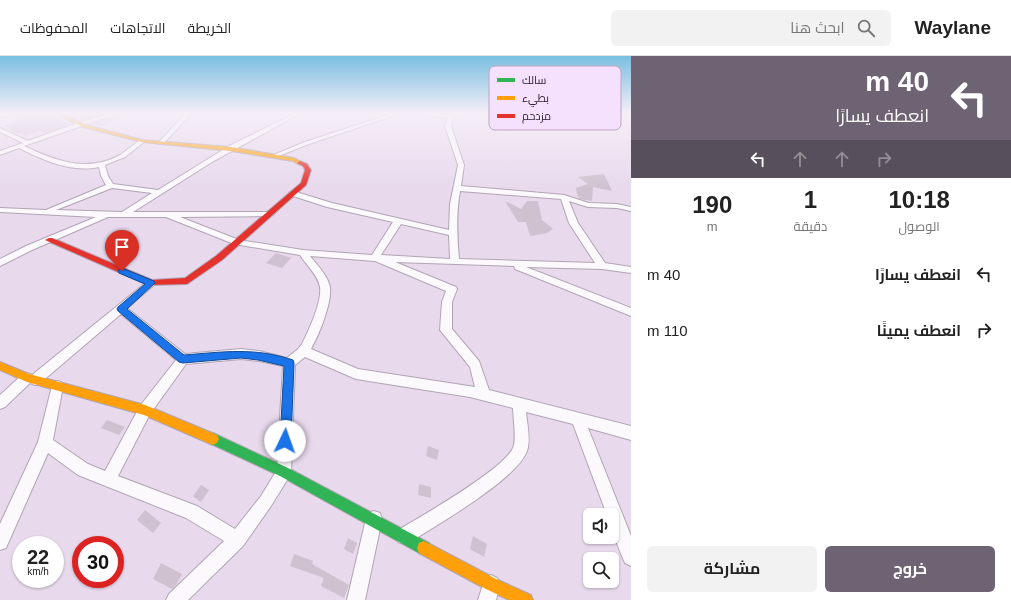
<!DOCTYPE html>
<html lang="ar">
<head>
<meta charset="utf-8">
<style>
  :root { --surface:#fff; --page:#f2f2f2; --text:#222; --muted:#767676; --line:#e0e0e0; --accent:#6e6373 }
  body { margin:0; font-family:Helvetica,Cairo,sans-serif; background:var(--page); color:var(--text); direction:rtl; height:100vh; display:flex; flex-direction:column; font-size:15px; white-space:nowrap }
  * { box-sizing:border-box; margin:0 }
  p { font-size:13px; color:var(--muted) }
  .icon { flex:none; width:22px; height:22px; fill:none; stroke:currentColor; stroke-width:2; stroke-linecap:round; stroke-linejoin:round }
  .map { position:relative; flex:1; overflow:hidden; direction:ltr }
  .side { display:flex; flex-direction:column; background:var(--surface); width:380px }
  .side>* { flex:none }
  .hud { background:#6e6373; color:#fff; overflow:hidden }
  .controls { position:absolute; left:583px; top:452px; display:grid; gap:8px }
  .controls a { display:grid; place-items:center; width:36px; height:36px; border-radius:6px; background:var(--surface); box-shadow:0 1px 3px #0004; font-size:20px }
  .speed { position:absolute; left:12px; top:480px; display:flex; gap:8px; font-size:20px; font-weight:700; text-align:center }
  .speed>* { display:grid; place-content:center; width:52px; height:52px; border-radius:50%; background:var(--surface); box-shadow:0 1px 3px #0004; line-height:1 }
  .speed small { font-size:10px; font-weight:400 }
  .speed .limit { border:6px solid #d22; background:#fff; color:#111 }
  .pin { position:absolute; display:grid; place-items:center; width:34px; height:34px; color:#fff; margin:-41px -17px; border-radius:50% 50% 50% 0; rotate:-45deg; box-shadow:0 0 4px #0007 }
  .pin .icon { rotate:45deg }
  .me { position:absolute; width:44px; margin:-22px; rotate:3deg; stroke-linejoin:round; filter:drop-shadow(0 0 3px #0008) }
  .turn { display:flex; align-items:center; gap:14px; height:84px; padding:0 16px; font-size:18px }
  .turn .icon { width:52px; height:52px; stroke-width:2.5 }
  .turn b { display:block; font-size:28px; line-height:34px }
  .lanes { display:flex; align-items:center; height:38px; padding:0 16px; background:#0003; justify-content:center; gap:20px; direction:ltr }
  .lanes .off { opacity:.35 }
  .eta { display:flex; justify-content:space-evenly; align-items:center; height:68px; text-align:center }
  .eta b { font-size:24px; font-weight:700; line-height:28px }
  .primary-button { display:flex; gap:8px; margin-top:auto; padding:8px 16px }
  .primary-button a { flex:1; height:46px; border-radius:6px; background:var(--accent); color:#fff; font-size:16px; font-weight:700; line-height:46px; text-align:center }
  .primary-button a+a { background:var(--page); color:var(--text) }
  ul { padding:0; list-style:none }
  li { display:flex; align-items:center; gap:12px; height:56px; padding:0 16px }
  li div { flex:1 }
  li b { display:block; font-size:15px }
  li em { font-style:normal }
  header { display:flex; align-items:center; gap:24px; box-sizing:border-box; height:56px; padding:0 20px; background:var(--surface); border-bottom:1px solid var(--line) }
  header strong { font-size:19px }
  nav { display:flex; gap:22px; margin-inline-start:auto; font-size:14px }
  .search { width:280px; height:36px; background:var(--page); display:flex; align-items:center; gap:10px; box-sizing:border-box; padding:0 14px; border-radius:6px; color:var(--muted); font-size:15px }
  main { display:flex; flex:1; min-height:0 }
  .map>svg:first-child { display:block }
  .building { fill:#cfc1cf }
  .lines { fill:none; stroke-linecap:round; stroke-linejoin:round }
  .street-casing { stroke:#b0a5b4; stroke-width:2 }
  .fast-casing { stroke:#b0a5b4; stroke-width:2 }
  .slow-casing { stroke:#b0a5b4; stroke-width:2 }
  .jam-casing { stroke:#b0a5b4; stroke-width:2 }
  .street { fill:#fcf9fc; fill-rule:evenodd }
  .fast { fill:#30b455; fill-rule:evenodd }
  .slow { fill:#ff9f0a; fill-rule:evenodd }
  .jam { fill:#e5322d; fill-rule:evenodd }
  .route { fill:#1a73e8; stroke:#114b97 }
  .key { fill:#f5e0fd; stroke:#b9a7c0; stroke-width:1 }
  .key-label { font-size:11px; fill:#2d2331 }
</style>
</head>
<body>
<header>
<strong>Waylane</strong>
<div class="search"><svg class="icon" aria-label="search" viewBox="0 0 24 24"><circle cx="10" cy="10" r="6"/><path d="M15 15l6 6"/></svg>ابحث هنا</div>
<nav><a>الخريطة</a><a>الاتجاهات</a><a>المحفوظات</a></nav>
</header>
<main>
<section class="side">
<div class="hud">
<div class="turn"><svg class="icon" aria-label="left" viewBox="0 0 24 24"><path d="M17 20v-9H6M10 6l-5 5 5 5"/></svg><div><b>40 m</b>انعطف يسارًا</div></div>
<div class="lanes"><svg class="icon" aria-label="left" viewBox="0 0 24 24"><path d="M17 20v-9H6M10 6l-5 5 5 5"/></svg><svg class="icon off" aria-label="ahead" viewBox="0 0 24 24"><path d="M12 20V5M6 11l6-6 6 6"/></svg><svg class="icon off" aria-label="ahead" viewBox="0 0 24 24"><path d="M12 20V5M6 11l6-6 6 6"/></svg><svg class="icon off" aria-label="right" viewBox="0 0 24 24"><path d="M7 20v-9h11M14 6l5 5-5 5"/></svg></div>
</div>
<div class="eta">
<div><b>10:18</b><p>الوصول</p></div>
<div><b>1</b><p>دقيقة</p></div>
<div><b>190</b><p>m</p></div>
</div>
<ul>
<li><svg class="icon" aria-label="left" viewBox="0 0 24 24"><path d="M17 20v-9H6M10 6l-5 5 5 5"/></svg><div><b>انعطف يسارًا</b></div><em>40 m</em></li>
<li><svg class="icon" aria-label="right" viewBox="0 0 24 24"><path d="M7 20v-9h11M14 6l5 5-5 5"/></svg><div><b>انعطف يمينًا</b></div><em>110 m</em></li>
</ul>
<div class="primary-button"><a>خروج</a><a>مشاركة</a></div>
</section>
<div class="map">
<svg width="631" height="544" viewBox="0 0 631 544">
  <rect width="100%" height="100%" fill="#e8d9ed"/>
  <g class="building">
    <polygon points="16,57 52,57 56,61 70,68 46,77 40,75 26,79 9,74 12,73 3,70 24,63 14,60"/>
    <polygon points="65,57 108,57 82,64"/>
    <polygon points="120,57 132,57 101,70 93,68"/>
    <polygon points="604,118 612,135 593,131 592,145 580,143 577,138 576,132 588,128 578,121"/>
    <polygon points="505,145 521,153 527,145 538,145 542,164 553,173 547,177 530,180 526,166 518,166"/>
    <polygon points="276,197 291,202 282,212 266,207"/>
    <polygon points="107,364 125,371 119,379 101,372"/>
    <polygon points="428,390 439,394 437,404 426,400"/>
    <polygon points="419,428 431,431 431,442 418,439"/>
    <polygon points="201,429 209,434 201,446 193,440"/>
    <polygon points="145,454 161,467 153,477 137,464"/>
    <polygon points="473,480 487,488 484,501 470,493"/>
    <polygon points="348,482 357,487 353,498 344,493"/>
    <polygon points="294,498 313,505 312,508 349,529 344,542 321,530 324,522 290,510"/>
    <polygon points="161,507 182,518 176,529 172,533 153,523"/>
  </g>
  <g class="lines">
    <defs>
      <g id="street">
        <polygon points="7,57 15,57 0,62 0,58"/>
        <path d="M112,57H119L24,90C56,105 87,117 120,99C127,94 133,89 140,84H144V86L125,101L105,109L108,120L113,128L158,134L229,90L296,57H301L212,106L133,156H273L274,158L270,160L180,161L239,184L303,194L372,199L393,166L327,151L290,139L289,137L293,135L332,147L449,174L450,148L458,109L445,70L447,62L425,59L423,57L449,59L456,57H462L453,62L451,70L464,109L461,130L564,139L589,147L617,148L631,151V155L617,152L588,151L569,145L578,167L605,207L631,211V217L602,213L526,211L631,252V260L515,213L514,210L395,206L456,231L457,233L452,246V273L479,305L489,334L631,370V384L588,372L631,480V510L625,507C618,491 612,477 612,459H607L573,368L526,356C527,368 531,383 527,395C517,423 437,469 410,486L404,488L398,486L396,480L398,474C422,460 503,414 513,392C517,383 513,362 513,352L470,341L356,323L305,301L295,309L291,416L289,421L271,450L243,490L188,544H166L169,538L224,485L186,462L78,419L48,397L6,492L0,494V468L38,386L53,326L57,325L61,326L63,330L53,384L88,408L105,415L140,350L176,304L121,258L39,328L35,329L30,327L5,351L0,353V339L23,318L27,317L32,319L148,225L151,224L156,227L154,229L127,252L185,298L241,293L259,295L287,302L298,293L302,288C309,274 322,246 320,231C318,219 306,209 300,199L234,188L166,161H108L32,194L0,210V203L26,190L96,161L0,156V152L46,154L106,129L101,120L99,111C71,117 43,104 19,92L0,99V95L23,87L0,76V72L28,85L80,66ZM112,132L152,137L122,156L56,154ZM460,135L561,143L569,167L595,207L459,203C457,180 456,157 460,135ZM401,168L449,179L450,203L381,199ZM310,200L375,205L446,235L442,246L440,274L470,311L475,331L358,313L311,293C319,279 332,247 330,231C328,220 317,209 310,200ZM241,303L259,305L283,310L277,414L261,440L235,473L197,450L118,420L150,358L186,308Z"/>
        <polygon points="186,57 192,57 163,88 159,88 159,86"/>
        <polygon points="394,57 401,57 309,88 276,101 271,100 305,86"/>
        <polygon points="374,455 380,457 382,463 365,544 347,544 366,463 368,457"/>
        <polygon points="491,519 497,522 500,528 496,544 478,544 485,522"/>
      </g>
      <polygon id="fast" points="213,377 288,412 429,487 431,492 429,497 424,499 419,497 280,420 209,387 207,383 209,379"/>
      <g id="slow">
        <polygon points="55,57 60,57 87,69 142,84 231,91 294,102 303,107 300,109 293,105 231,95 142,86 83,71"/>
        <polygon points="0,306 29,318 145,349 217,379 219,383 217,387 213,389 144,359 27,326 0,314"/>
        <polygon points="424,485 496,523 531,539 533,544 509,544 486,533 419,497 417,492 419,487"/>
      </g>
      <polygon id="jam" points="300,105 307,108 311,114 306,129 222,204 187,228 148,229 45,184 49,182 52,182 152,224 185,222 216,200 301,127 305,114 303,110 297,107"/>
    </defs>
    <use href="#street" class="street-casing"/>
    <use href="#fast" class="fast-casing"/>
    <use href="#slow" class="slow-casing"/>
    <use href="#jam" class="jam-casing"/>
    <use href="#street" class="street"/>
    <use href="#fast" class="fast"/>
    <use href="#slow" class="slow"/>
    <use href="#jam" class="jam"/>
  </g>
  <linearGradient id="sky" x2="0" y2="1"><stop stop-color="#7abfe1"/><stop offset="0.43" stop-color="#f5eef7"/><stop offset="1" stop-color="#f5eef7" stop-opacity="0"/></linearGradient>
  <rect width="631" height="133" fill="url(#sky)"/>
  <path class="route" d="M122,212L154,225L155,227L127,253L184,299C223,296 255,291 293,304L294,307L291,385L289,389L285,390L281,389L280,385L284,310L258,304L241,302L183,307L179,306L118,255L117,253L118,251L145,228L119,217L118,215Z"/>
  <rect x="489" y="10" width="132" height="64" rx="6" class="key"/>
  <rect x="497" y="22" width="18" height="4" fill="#30b455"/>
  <rect x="497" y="40" width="18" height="4" fill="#ff9f0a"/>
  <rect x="497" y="58" width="18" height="4" fill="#e5322d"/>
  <g class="key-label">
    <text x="522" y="28">سالك</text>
    <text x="522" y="46">بطيء</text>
    <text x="522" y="64">مزدحم</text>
  </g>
</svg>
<div class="controls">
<a><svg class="icon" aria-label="sound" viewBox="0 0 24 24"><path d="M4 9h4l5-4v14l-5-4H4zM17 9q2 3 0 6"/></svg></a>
<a><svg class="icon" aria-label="search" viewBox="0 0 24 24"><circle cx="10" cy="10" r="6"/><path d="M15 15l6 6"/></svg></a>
</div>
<div class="speed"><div>22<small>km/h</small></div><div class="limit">30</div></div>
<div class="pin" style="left:122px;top:215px;background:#d93025"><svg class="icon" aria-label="arrive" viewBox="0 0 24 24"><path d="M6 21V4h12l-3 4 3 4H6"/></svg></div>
<svg class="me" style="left:285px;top:385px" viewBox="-20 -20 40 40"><circle r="19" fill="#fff"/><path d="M0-13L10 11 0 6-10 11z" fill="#1a73e8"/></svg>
</div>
</main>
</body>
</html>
